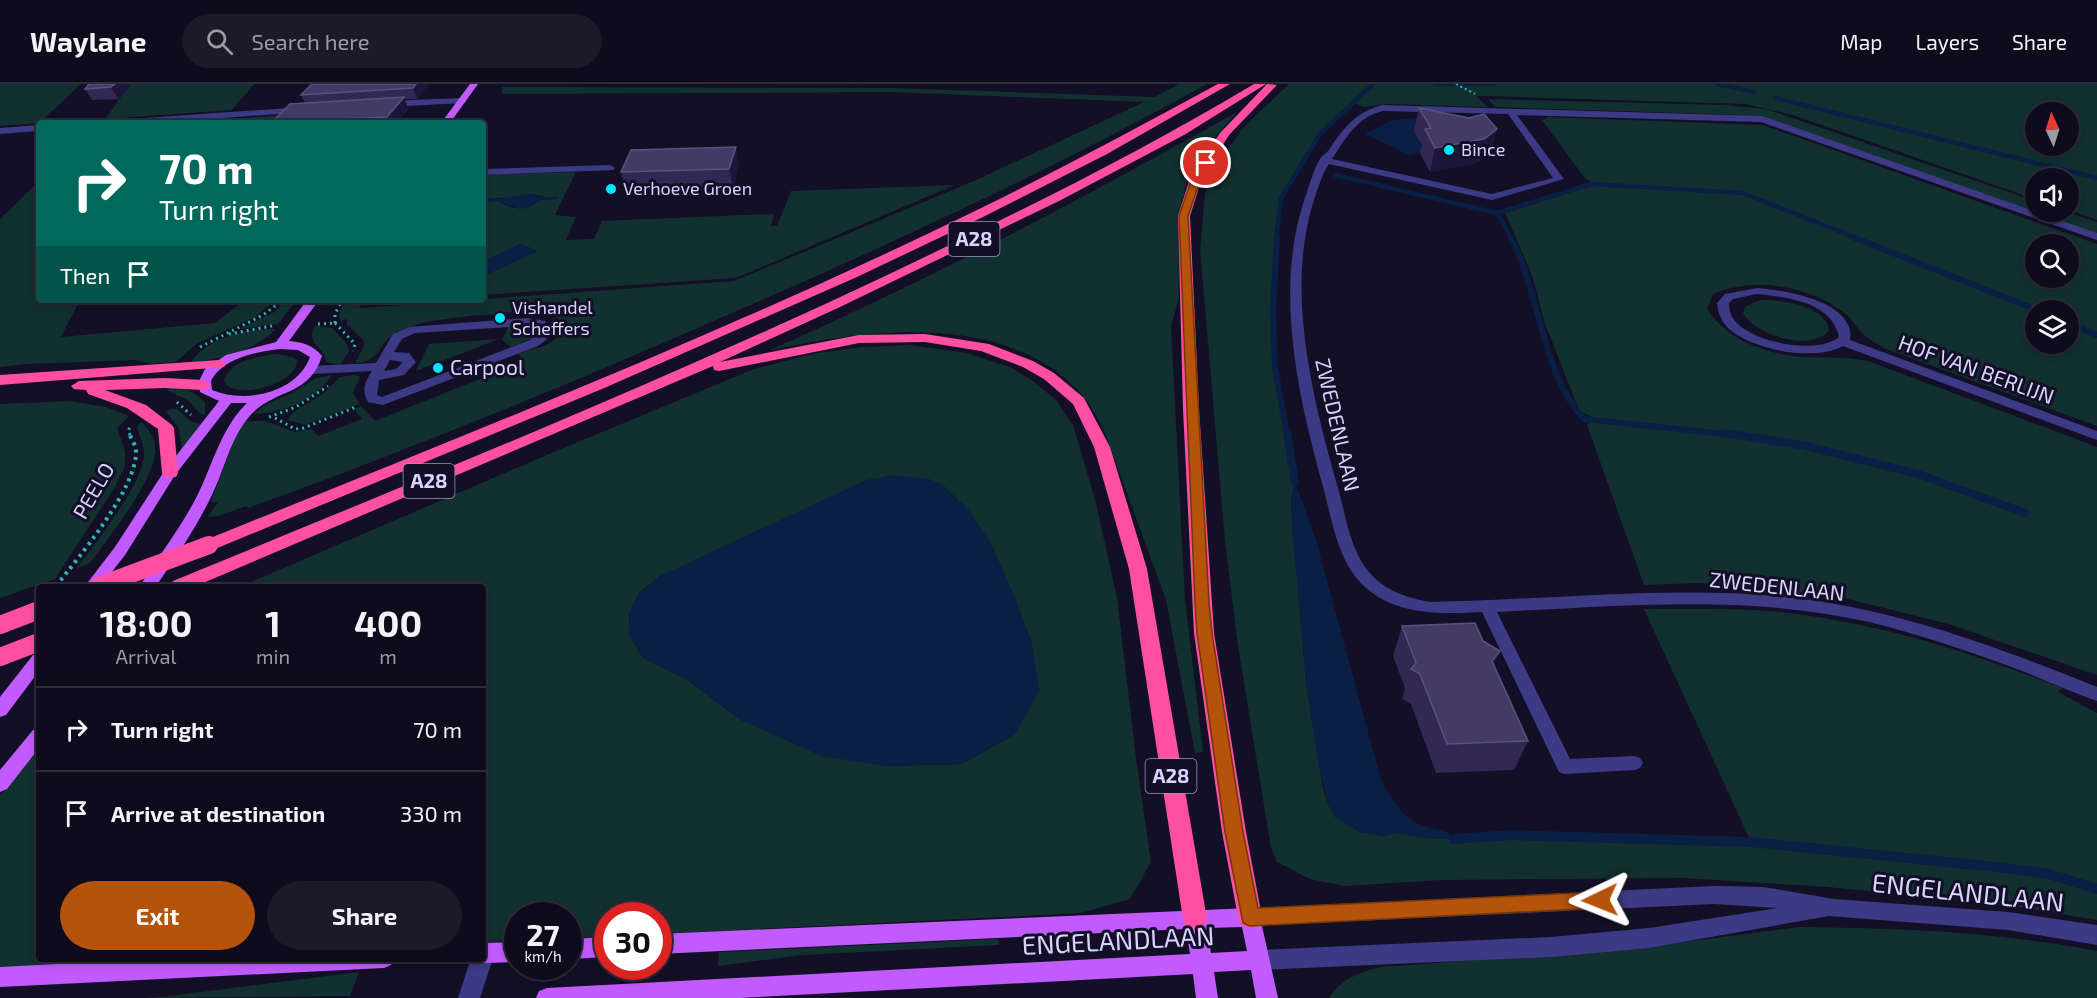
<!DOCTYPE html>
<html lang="en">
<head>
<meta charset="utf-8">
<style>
  :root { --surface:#0e0b1c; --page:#1c1929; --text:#f1f3f6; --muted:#9b9ba3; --line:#2e2b3b; --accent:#b45309 }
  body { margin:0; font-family:"Exo 2",sans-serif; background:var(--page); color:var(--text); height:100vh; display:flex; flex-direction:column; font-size:22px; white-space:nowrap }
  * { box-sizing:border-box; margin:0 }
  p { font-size:20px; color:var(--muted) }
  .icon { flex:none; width:33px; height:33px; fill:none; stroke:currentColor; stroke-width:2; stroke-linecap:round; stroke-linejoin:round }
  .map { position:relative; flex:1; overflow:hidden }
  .drawer { position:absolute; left:36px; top:500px; width:450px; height:378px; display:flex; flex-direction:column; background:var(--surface); border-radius:6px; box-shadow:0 3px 9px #0003,0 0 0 2px var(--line) }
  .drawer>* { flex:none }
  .guide { position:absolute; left:36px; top:36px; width:450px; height:183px; border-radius:6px; box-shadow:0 3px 9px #0003,0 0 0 2px var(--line); background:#00695c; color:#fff; overflow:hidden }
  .needle { width:39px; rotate:356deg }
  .fabs { position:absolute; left:2025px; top:18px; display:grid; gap:12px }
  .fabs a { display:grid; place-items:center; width:54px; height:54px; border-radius:50%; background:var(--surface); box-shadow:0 3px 9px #0003,0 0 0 2px var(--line); font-size:30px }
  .speed { position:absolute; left:504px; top:818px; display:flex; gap:12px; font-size:30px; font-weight:700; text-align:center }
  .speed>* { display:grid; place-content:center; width:78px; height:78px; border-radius:50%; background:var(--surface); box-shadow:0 3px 9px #0003,0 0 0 2px var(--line); line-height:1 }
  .speed small { font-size:15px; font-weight:400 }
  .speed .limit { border:9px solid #d22; background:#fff; color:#111 }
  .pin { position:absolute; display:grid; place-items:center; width:51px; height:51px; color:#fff; margin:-26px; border:3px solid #fff; border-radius:50%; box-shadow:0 2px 6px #0007 }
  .me { position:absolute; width:66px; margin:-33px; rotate:268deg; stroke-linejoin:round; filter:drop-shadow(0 0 4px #0008) }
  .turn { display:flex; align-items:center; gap:21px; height:126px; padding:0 24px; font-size:27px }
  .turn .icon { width:78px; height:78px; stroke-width:2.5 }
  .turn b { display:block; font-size:42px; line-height:51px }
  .then { display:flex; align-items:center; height:57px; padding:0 24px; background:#0003; gap:12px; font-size:22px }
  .eta { display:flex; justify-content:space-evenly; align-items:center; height:102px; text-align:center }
  .eta b { font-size:36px; font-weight:700; line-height:42px }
  .primary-button { display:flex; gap:12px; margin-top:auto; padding:12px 24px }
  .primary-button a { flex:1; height:69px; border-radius:36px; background:var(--accent); color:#fff; font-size:24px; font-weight:700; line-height:69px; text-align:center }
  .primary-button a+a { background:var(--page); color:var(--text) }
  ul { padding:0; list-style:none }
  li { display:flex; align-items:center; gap:18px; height:84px; padding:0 24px; border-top:2px solid var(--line) }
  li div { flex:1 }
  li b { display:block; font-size:22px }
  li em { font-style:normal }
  header { display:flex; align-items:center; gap:36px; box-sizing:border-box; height:84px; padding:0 30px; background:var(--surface); border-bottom:2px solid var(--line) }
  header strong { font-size:28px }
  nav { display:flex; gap:33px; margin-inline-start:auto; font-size:21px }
  .search { width:420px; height:54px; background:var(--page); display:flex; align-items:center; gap:15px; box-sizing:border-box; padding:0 21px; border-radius:33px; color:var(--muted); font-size:22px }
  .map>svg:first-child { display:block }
  .green { fill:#12302f; fill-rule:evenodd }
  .water { fill:#0a1f44 }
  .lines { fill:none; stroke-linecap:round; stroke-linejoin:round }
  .stream-far3 { stroke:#0a1f44; stroke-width:4.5 }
  .stream-far2 { stroke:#0a1f44; stroke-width:6 }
  .stream-far1 { stroke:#0a1f44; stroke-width:8 }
  .stream { stroke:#0a1f44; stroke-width:10 }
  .path-far2 { stroke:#2fb8b0; stroke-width:2; stroke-dasharray:2 3; stroke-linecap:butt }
  .path-far1 { stroke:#2fb8b0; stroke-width:3; stroke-dasharray:2 4; stroke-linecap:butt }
  .path { stroke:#2fb8b0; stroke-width:4; stroke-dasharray:3 4.5; stroke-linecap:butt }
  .minor { fill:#3d3a85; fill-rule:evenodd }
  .major { fill:#c25bff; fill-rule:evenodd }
  .highway { fill:#ff4fa3; fill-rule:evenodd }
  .highway-bridge { stroke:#ff4fa3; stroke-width:18 }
  .wall { fill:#312854 }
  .shaded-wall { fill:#1d163a }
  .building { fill:#433a66; stroke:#5a527e; stroke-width:1.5 }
  .route { fill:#b45309; stroke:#753606; stroke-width:1.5 }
  .poi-dot { fill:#00e5ff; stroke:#130f26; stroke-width:2 }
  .labels { text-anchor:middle; stroke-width:6; stroke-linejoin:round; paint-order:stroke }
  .far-poi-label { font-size:18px; fill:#d9d4ff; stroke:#130f26; text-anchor:start }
  .shield { fill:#130f26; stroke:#9e99be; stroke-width:1.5 }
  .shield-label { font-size:20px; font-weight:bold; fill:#d9d4ff }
  .poi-label { font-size:21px; fill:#d9d4ff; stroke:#130f26; text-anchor:start }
  .street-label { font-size:21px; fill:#d9d4ff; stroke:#130f26 }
  .near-street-label { font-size:26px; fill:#d9d4ff; stroke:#130f26 }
</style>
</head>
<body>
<header>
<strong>Waylane</strong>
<div class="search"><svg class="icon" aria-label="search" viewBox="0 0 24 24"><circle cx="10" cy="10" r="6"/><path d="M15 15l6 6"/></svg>Search here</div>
<nav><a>Map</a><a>Layers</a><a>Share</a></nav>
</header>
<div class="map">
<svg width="2097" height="914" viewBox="0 0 2097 914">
  <rect width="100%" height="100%" fill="#130f26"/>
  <g class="green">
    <polygon points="0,0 81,0 47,32 42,39 0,42"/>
    <polygon points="133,0 254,0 232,26 105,35 121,13 111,12 118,3"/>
    <path d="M1179,0H1207C1053,85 894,159 732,229C573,299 412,365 248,424L246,422L219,432L208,433L218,418H211L212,414L234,356L245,337H266L295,348L312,345L318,352L362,335L354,325L361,322L375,337L525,277L518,270C531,265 545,263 556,255C584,234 537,228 525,227C511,227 497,230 484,231C452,234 422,235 393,250C377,263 381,277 355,279L363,264L364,257L347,240V235L340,237L339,229L345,216H363L359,224L734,197L974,97L1144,18L894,8L502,10V3L890,4L1154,13Z"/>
    <path d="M1289,0H2097V136L2069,126L2068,94H2036L2035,115L1793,31L1745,20L1486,12H1476L1488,23L1386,20L1365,23L1354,19L1339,29L1320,50L1281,114L1275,167L1273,228L1275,283L1295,398L1291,417L1306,598L1323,704L1328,720L1335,733L1360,748L1385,752L1395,749L1454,755L1511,751L1751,758L1644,525C1685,525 1726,524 1767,527C1868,535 1967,567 2062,604L2058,608L2097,629V836L1995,819L1827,803L1685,794L1443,796L1344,802L1310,795L1277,778L1271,764L1238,562L1225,457L1200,165L1205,110L1212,87L1243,44ZM2036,28H2068V62H2036Z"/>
    <polygon points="1488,15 1726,21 1766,25 2035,117 2036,128 2066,128 2097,138 2097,149 1768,35 1742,31 1495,23"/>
    <path d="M1237,28L1203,67L1186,100L1178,137L1179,214L1171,242L1185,515L1203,668L1195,669L1166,516L1104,346C1097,333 1091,321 1082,311C1008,226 865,245 768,267C929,196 1084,114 1237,28Z"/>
    <polygon points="284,31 277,39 178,39"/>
    <path d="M1548,33L1763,41L2097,160V342L1886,265C1878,260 1869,256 1862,249C1857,244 1853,236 1847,231C1813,202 1754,192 1713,210L1707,224C1725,256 1767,270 1802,273C1826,274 1847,272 1871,278L2097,363V591L1945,539L1840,513L1766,503L1697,499L1644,501L1587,341L1593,334L1579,326L1544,237L1532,191L1505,129L1591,102V98L1584,93L1542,36ZM2036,160H2068V194H2036ZM2036,226H2068V260H2036Z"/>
    <polygon points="576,88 555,131 576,133 566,156 594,155 602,137 772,130 774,131 771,142 777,142 791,107 955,101 736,194 483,211 483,192 537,167 521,160 483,178 483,119 497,117 513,124 527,124 540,116 557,115 530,110 508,114 485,114 483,113 483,91"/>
    <polygon points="39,97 39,216 80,216 61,253 215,239 245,216 276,216 255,233 196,260 176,278 151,280 136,276 27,280 0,283 0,135"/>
    <polygon points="286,216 297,216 278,240 240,245 274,228"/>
    <path d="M1760,216C1781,216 1824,220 1829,246C1813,269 1754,251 1743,229L1745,223Z"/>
    <path d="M315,242L332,244L347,260L349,267L340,281L326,278C324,262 305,259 315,242Z"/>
    <polygon points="529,242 536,246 532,254 511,263 502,256 508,243"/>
    <path d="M275,245C257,267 217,276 191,278C209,253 245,245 275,245Z"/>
    <polygon points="499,255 416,287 429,260"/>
    <path d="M910,261L967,269L1010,283L1033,297L1056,316L1073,341L1096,419L1117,514L1136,674L1151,778L1130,815L1081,829L659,850L658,831H608L607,853L569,854L568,831H518L517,857L483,858V502H242L549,370L754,285L812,270L861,263ZM990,458L1016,517L1032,560L1015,650L962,680L886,682L741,636L686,595L643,574L630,552L629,530L639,509L660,492Z"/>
    <path d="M275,270L293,273L297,277C297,301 228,319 224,295C232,277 256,272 275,270Z"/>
    <path d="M332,291C315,316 283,329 254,330L268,319L294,308L316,294Z"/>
    <polygon points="355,291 360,293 353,309 360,320 305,341 288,336 292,329 323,310 340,293"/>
    <path d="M169,303C187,304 193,306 205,319V331C197,329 195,323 190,318C182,312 175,311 167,306Z"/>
    <polygon points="68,317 106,323 129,332 117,344 125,367 125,382 115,403 55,495 0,514 0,320"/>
    <polygon points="172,325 177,325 190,337 201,340 182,366 179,345 166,327"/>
    <path d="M142,338C148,345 154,352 155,362C159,392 108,454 90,479L76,485C94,461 145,398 144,369C144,359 138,351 137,342Z"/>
    <polygon points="39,664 39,874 165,875 0,883 0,712"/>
    <path d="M1800,843C1899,844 1999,848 2097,867V914H1329C1341,895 1361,887 1382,883L1639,864Z"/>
    <polygon points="998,855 999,861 802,871 718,882 719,868"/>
    <polygon points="359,888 350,912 137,914 162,913"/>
  </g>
  <g class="water">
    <polygon points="1440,32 1415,48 1425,67 1409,71 1365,50 1392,36"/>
    <polygon points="530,110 542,113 558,113 557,115 540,116 527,124 519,125 497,117 483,119 483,113 501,115"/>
    <polygon points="522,160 537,167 483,192 483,178"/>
    <polygon points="893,391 929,395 942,400 968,425 990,458 1016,517 1032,560 1039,607 1015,650 962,680 886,682 821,672 741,636 686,595 643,574 630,552 629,530 640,509 660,492 866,396"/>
    <path d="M1295,398L1316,456L1380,692C1389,712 1402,735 1424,742C1434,746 1447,745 1454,755H1435L1395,749L1385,752L1360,748L1335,733L1328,720L1317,671L1306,598L1292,445L1291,417Z"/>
  </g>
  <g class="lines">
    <g class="stream-far3">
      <polyline points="1435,0 1495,0"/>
      <polyline points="1717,0 1754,8"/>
      <polyline points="1775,14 2097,94"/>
      <polyline points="1335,91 1497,129 1591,100 1743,109 1859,155"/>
      <polyline points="1497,129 1512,155"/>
      <polyline points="1276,155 1281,114 1320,50 1373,0"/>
    </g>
    <g class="stream-far2">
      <polyline points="1277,154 1273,228 1275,283 1287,351"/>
      <path d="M1511,154C1540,209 1542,291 1584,335L1735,351"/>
      <polyline points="1855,154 2037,226"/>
      <polyline points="2068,239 2097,251"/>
    </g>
    <g class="stream-far1">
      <polyline points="1287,349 1295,398"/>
      <polyline points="1725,349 1806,362 1918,390 2025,429"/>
    </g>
    <polyline class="stream" points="1454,755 1511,751 1752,758 2005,784 2049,790 2097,805"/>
    <polyline class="path-far2" points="1456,0 1475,10"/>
    <g class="path-far1">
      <polyline points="335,239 355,260 353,267"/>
      <polyline points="335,239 335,230 342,216"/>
      <polyline points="318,240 335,239"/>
      <polyline points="229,250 272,242"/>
      <polyline points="200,263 263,231 283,216"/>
      <polyline points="177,318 191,331"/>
      <polyline points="269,333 296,323 328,302"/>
      <polyline points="275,334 295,345 304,344 356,323"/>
      <polyline points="130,351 128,347 131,341"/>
    </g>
    <path class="path" d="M56,502C79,473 137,404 136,367C136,361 131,355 129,349"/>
    <g class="minor">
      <polygon points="462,14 466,17 465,19 387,23 383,20 387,17"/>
      <path d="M1383,21L1762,32L2097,149V156L1761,38L1517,31L1564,95L1492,116L1329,80C1322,90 1319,102 1315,113C1284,204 1313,316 1338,404C1346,432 1350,467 1370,489C1385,507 1408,514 1430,518C1549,516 1670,501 1788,513C1896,525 1998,563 2097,603V617C2070,608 2043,595 2017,585C1968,567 1919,550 1869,538C1747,510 1621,522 1497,528L1570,675L1634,672L1640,674L1643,679L1640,684L1634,686L1565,690L1559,688L1482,528C1442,530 1397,532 1365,503C1337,478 1332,434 1322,399C1297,307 1273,201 1307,108C1310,98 1315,83 1320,75C1321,73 1326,69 1329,66C1343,44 1357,27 1383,21ZM1383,27L1508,30L1553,94L1492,110L1332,75C1345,55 1358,32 1383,27Z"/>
      <polygon points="303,23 307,26 306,28 154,39 112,39 116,36"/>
      <polygon points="39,41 39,47 0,50 0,44"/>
      <polygon points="610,81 615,84 613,86 483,91 483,85"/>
      <path d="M1757,204C1784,206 1856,217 1850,256L2097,347V356L1843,262C1816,278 1751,266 1728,244C1721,236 1718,229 1717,219L1725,210ZM1757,210C1787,213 1832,218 1839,253C1816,272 1747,258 1732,233C1730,229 1729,224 1729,219L1733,215Z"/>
      <path d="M528,234L545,237L552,246L546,256L538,262L383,321L368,318C361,306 365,298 372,287L311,290L305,286L311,282L376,279L393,250L409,243ZM528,242L537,243L540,246L530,256L382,313L377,311L379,296L404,291L416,278L409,269L394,268L402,255L415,249ZM390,276L403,278L396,285L384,287Z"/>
      <polygon points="1714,802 1763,803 1834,815 2008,828 2097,841 2097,861 2008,846 1829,832 1649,864 1551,873 1259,886 1252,883 1248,876 1252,869 1259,866 1551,853 1649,844 1778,824 1714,820 1250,842 1243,840 1240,833 1243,826 1250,824"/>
      <polygon points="483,864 489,867 493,874 480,914 458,914 471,874 483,874"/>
    </g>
    <g class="major">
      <polygon points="470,0 478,0 450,39 441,39"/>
      <path d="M307,216H319L289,257C302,258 313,261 322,272C309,314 272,304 248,334C230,356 224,387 211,413C196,444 176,473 156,502H140C158,473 179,446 195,416C212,384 220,345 247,319H231L175,391L125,471L101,502H85L115,463L165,386L219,317L200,308L199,297L205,285L226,271L276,258ZM280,265L298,266L310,273C297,309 245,320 212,306L211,297C223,274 256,268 280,265Z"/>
      <polygon points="39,569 39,587 6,631 0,633 0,613 33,571"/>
      <polygon points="39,644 39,664 7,705 0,708 0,686 33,646"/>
      <path d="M1250,824L1257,826L1260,833L1278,914H1256L1251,886L1214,888L1218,914H1196L1193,890L740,914H536L539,907L547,904L1190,870L1186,845L658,870V850ZM1242,843L1247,867L1211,869L1207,844Z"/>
      <polygon points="608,853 608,873 568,875 568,855"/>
      <polygon points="518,858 518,878 483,879 475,874 483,874 483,859"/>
      <polygon points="171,874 394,874 391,881 384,884 0,903 0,883"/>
    </g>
    <g class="highway">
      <path d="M1218,0H1230L1107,70L983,133L857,193L602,305L215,465H203L200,461L203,457C462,352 723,250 975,127C1057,87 1137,44 1218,0Z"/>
      <path d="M1254,0H1266L1184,51L1059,117L840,223L720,278L859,251L925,250L989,260L1033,277L1054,289L1084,314L1110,363L1147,485L1207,835L1204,843L1195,846L1186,843L1183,835L1129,485L1094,363L1073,320L1044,295L1023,283L981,267L925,258L859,259L719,287L714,286L713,282L196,502H171L173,497C411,399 650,303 883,193C1009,133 1134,72 1254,0Z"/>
      <polygon points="1267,0 1277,1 1229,51 1202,94 1190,132 1199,325 1214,549 1246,748 1262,833 1259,841 1250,844 1241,841 1238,833 1222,748 1194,549 1183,325 1178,132 1190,94 1220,49"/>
      <polygon points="219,276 224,277 226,280 224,283 0,301 0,291"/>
      <polygon points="165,294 203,296 211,301 203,306 165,304 105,306 146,321 172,341 174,344 178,389 176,393 164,393 162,389 158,345 127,324 88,310 86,306 74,305 71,302 79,297"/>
    </g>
    <g class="highway-bridge">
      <polyline points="99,502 209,461"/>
      <polyline points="0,541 39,526"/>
      <polyline points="0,573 39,558"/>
    </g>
  </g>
  <g class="wall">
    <polygon points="89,0 131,0 127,7 118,15 92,16 85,5"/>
    <polygon points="429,0 417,15 405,15 408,25 397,39 272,39 272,38 305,19 301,11"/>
    <polygon points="1419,24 1491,68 1477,79 1430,88 1420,69 1422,61 1414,47"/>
    <polygon points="739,81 733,104 626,107 621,88"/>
    <polygon points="1402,542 1494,582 1528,657 1514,686 1436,689 1411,620 1402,615 1405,604 1393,572"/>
  </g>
  <g class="shaded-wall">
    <polygon points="115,0 131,0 127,7 118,15 111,3"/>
    <polygon points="416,0 429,0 417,15 413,4"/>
    <polygon points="404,13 408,25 397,39 389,39 387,33"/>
    <polygon points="1497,45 1491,68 1477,79 1430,88 1435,64"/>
    <polygon points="736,63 739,81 733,104 729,85"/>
    <polygon points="1500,567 1488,596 1492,577"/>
  </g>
  <g class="building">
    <polygon points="89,0 115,0 111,3 85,5"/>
    <polygon points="312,0 416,0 413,4 301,11"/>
    <polygon points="404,13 387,33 272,38 290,20"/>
    <polygon points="1419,24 1469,34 1484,30 1497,45 1484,55 1435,64 1425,45 1431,44"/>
    <polygon points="736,63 729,85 621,88 631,66"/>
    <polygon points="1475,539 1483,557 1500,567 1492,577 1528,657 1447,660 1420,590 1411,585 1416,579 1402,542"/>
  </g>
  <polygon class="route" points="1203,77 1210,79 1201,94 1188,132 1209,519 1212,549 1243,748 1258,824 1600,808 1607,810 1609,816 1607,822 1600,824 1250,842 1243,839 1225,748 1197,549 1195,519 1179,132 1192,94"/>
  <g class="poi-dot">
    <circle cx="1449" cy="66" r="6"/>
    <circle cx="611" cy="105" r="6"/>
    <circle cx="500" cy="234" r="6"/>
    <circle cx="438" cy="284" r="6"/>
  </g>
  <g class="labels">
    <g class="far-poi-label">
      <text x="1461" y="72">Bince</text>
      <text x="623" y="111">Verhoeve Groen</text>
      <text x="512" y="230">Vishandel<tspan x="512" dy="21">Scheffers</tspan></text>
    </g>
    <g class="shield">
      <rect x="948.5" y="138" width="51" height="34" rx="4.5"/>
      <rect x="403.5" y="380" width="51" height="34" rx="4.5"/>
      <rect x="1145.5" y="675" width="51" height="34" rx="4.5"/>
    </g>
    <g class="shield-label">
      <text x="974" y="162">A28</text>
      <text x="429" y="404">A28</text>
      <text x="1171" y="699">A28</text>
    </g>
    <g class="poi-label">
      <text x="450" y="291">Carpool</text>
    </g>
    <g class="street-label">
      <text transform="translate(1976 286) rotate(20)" y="7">HOF VAN BERLIJN</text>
      <text transform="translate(1337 341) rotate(77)" y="7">ZWEDENLAAN</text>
      <text transform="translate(94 407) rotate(-60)" y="7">PEELO</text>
      <text transform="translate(1777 503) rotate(6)" y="7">ZWEDENLAAN</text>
    </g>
    <g class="near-street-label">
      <text transform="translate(1968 809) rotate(6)" y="9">ENGELANDLAAN</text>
      <text transform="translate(1118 857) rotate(-3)" y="9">ENGELANDLAAN</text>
    </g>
  </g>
</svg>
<div class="fabs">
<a><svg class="needle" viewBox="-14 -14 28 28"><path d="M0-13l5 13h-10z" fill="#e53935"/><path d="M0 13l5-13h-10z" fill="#9b9ba3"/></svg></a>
<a><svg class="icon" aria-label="sound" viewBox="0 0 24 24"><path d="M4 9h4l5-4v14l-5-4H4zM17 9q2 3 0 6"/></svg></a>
<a><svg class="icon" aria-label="search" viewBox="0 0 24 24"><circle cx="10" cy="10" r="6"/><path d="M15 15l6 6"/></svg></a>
<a><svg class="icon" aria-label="layers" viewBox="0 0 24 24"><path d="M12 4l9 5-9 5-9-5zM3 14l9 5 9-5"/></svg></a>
</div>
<div class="speed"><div>27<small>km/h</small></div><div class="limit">30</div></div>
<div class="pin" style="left:1206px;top:79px;background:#d93025"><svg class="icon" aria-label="arrive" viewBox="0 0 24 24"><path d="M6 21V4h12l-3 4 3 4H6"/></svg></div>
<svg class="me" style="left:1600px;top:816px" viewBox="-20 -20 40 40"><path d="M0-17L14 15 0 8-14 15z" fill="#b45309" stroke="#fff" stroke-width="4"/></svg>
<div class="guide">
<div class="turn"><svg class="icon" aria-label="right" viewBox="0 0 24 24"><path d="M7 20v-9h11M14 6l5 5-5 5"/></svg><div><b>70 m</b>Turn right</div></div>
<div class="then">Then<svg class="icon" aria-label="arrive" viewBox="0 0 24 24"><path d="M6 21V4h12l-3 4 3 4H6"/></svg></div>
</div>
<section class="drawer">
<div class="eta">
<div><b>18:00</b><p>Arrival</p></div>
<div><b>1</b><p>min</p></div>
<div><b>400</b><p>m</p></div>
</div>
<ul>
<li><svg class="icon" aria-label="right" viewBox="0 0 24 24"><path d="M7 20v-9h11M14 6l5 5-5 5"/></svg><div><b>Turn right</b></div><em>70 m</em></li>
<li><svg class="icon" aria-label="arrive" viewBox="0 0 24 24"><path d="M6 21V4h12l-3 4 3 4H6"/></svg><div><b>Arrive at destination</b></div><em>330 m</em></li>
</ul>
<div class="primary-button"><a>Exit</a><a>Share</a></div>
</section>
</div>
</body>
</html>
